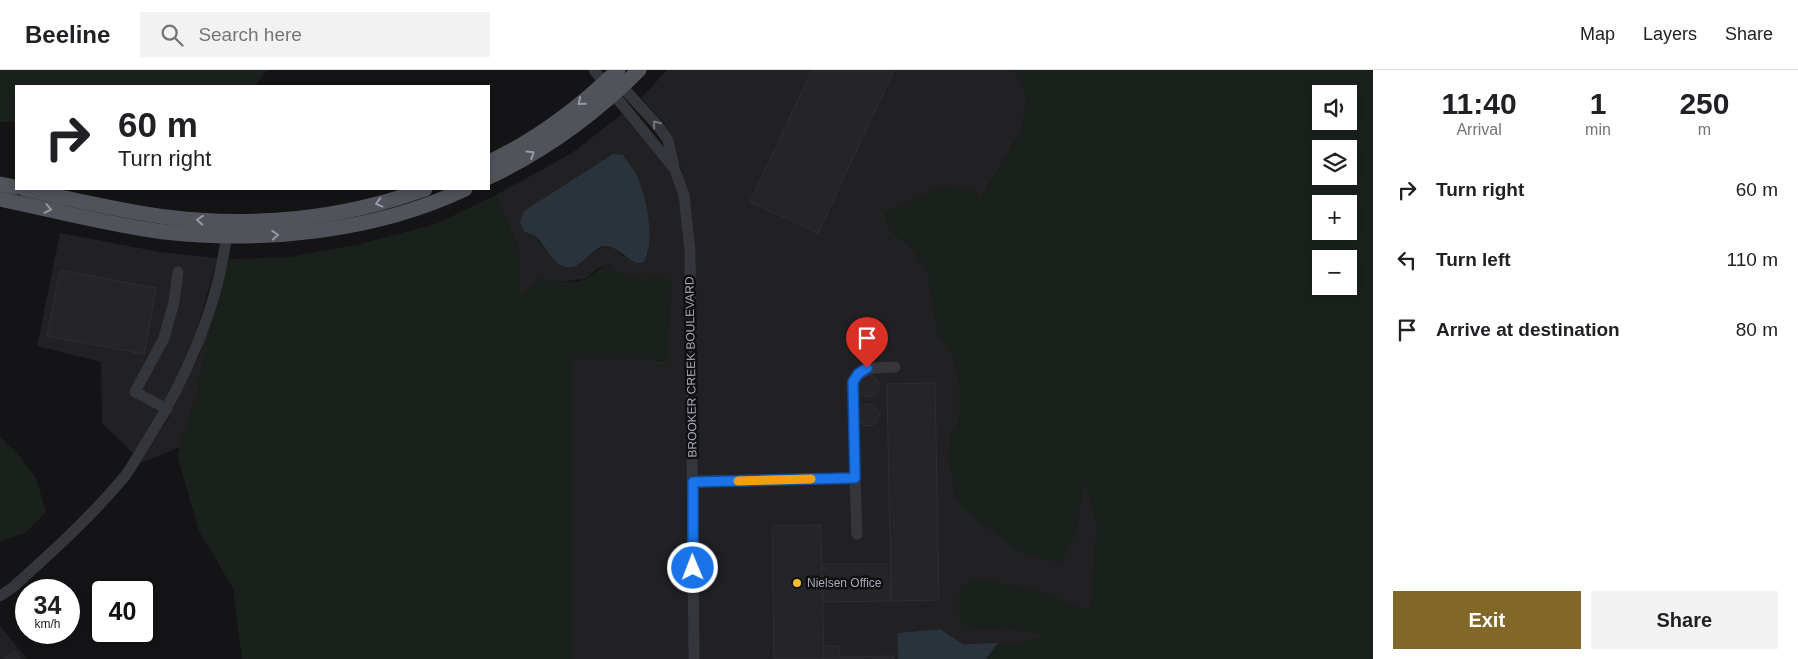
<!DOCTYPE html>
<html lang="en">
<head>
<meta charset="utf-8">
<style>
  :root { --surface:#fff; --page:#f2f2f2; --text:#202124; --muted:#757577; --line:#e0e0e0; --accent:#816728 }
  body { margin:0; font-family:Arial,sans-serif; background:var(--page); color:var(--text); height:100vh; display:flex; flex-direction:column; font-size:19px; white-space:nowrap }
  * { box-sizing:border-box; margin:0 }
  p { font-size:16px; color:var(--muted) }
  .icon { flex:none; width:28px; height:28px; fill:none; stroke:currentColor; stroke-width:2; stroke-linecap:round; stroke-linejoin:round }
  .map { position:relative; flex:1; overflow:hidden }
  .panel { display:flex; flex-direction:column; background:var(--surface); width:425px }
  .panel>* { flex:none }
  .hud { position:absolute; left:15px; top:15px; width:475px; height:105px; border-radius:0px; box-shadow:0 2px 8px #0003; background:#fff; color:var(--text); overflow:hidden }
  .controls { position:absolute; left:1312px; top:15px; display:grid; gap:10px }
  .controls a { display:grid; place-items:center; width:45px; height:45px; border-radius:0px; background:var(--surface); box-shadow:0 2px 8px #0003; font-size:25px }
  .speed { position:absolute; left:15px; top:509px; display:flex; gap:10px; font-size:25px; font-weight:700; text-align:center }
  .speed>* { display:grid; place-content:center; width:65px; height:65px; border-radius:50%; background:var(--surface); box-shadow:0 2px 8px #0003; line-height:1 }
  .speed small { font-size:12px; font-weight:400 }
  .speed .limit { border:2px solid #111; border-radius:8px; background:#fff; color:#111 }
  .pin { position:absolute; display:grid; place-items:center; width:42px; height:42px; color:#fff; margin:-51px -21px; border-radius:50% 50% 50% 0; rotate:-45deg; box-shadow:0 0 5px #0007 }
  .pin .icon { rotate:45deg }
  .me { position:absolute; width:55px; margin:-28px; rotate:359deg; stroke-linejoin:round; filter:drop-shadow(0 0 4px #0008) }
  .turn { display:flex; align-items:center; gap:18px; height:105px; padding:0 20px; font-size:22px }
  .turn .icon { width:65px; height:65px; stroke-width:2.5 }
  .turn b { display:block; font-size:35px; line-height:42px }
  .eta { display:flex; justify-content:space-evenly; align-items:center; height:85px; text-align:center }
  .eta b { font-size:30px; font-weight:600; line-height:35px }
  .button { display:flex; gap:10px; margin-top:auto; padding:10px 20px }
  .button a { flex:1; height:58px; border-radius:0px; background:var(--accent); color:#fff; font-size:20px; font-weight:600; line-height:58px; text-align:center }
  .button a+a { background:var(--page); color:var(--text) }
  ul { padding:0; list-style:none }
  li { display:flex; align-items:center; gap:15px; height:70px; padding:0 20px }
  li div { flex:1 }
  li b { display:block; font-size:19px }
  li em { font-style:normal }
  header { display:flex; align-items:center; gap:30px; box-sizing:border-box; height:70px; padding:0 25px; background:var(--surface); border-bottom:1px solid var(--line) }
  header strong { font-size:24px }
  nav { display:flex; gap:28px; margin-inline-start:auto; font-size:18px }
  .search { width:350px; height:45px; background:var(--page); display:flex; align-items:center; gap:12px; box-sizing:border-box; padding:0 18px; border-radius:0px; color:var(--muted); font-size:19px }
  main { display:flex; flex:1; min-height:0 }
  .map>svg:first-child { display:block }
  .built { fill:#212023; fill-rule:evenodd }
  .green { fill:#1a211c; fill-rule:evenodd }
  .water { fill:#2a333b }
  .building { fill:#252427; stroke:#2f2e32 }
  .lines { fill:none; stroke-linecap:round; stroke-linejoin:round }
  .minor { stroke:#35363b; stroke-width:11 }
  .major { stroke:#51535b; stroke-width:15 }
  .oneway { stroke:#9599a5 }
  .oneway2 { stroke:#73767f }
  .route-casing { stroke:#114b97; stroke-width:12 }
  .route { stroke:#1a73e8; stroke-width:9 }
  .slow { stroke:#f59e0b; stroke-width:9 }
  .poi-dot { fill:#f7bc2c; stroke:#100f11; stroke-width:2 }
  .labels { text-anchor:middle; stroke-width:5; stroke-linejoin:round; paint-order:stroke }
  .street-label { font-size:12px; fill:#a6aab7; stroke:#100f11 }
  .poi-label { font-size:12px; fill:#a6aab7; stroke:#100f11; text-anchor:start }
</style>
</head>
<body>
<header>
<strong>Beeline</strong>
<div class="search"><svg class="icon" aria-label="search" viewBox="0 0 24 24"><circle cx="10" cy="10" r="6"/><path d="M15 15l6 6"/></svg>Search here</div>
<nav><a>Map</a><a>Layers</a><a>Share</a></nav>
</header>
<main>
<div class="map">
<svg width="1373" height="589" viewBox="0 0 1373 589">
  <rect width="100%" height="100%" fill="#141416"/>
  <g class="built">
    <polygon points="667,0 1015,0 1027,25 1022,59 981,129 942,116 886,143 889,159 913,179 928,204 939,269 950,276 959,312 959,353 951,362 949,385 956,430 1076,463 1084,408 1097,453 1091,542 1029,518 971,559 1008,558 1050,566 1023,573 963,574 940,559 897,563 898,589 699,589 695,181 681,97 678,95 672,66 662,51 641,28"/>
    <path d="M622,44L669,101L679,126L685,181L689,589H572L570,289H642L667,291L655,206L642,211L621,205L610,194L597,199L585,209L559,212L540,209L520,226V183L496,125L572,83ZM648,144V184L623,186L615,179L606,176L596,180L582,193L574,196L551,186L534,165L524,162L520,152Z"/>
    <polygon points="60,163 160,182 218,188 191,279 159,343 133,383 102,353 101,292 37,276"/>
    <polygon points="217,227 196,328 180,377 142,393 141,391 168,349 200,284"/>
    <polygon points="0,556 27,589 0,589"/>
  </g>
  <g class="green">
    <polygon points="0,0 267,0 255,16 16,16 16,52 0,52"/>
    <path d="M1015,0H1373V589H986L998,573H1023L1049,566L1008,558L971,559L959,549V518L974,509L1029,518L1091,541L1097,453L1084,409L1076,463L1061,493L1019,482L974,447L956,430L949,385L951,362L959,353V312L950,277L939,269L928,204L913,179L889,159L886,143L942,116L975,121L982,128L1022,59L1027,25ZM1321,24H1349V51H1321ZM1321,79H1349V106H1321ZM1321,134H1349V161H1321ZM1321,189H1349V216H1321Z"/>
    <path d="M496,125L520,183V226L540,209C552,211 576,215 587,208C595,203 600,198 610,194L621,205L642,211L655,206L672,210L667,291L642,289H571L572,589H242L233,518L199,461L177,385L196,328L217,227L229,189L291,187L360,174L436,154Z"/>
    <polygon points="0,367 18,384 36,408 46,442 25,463 0,472"/>
  </g>
  <g class="water">
    <path d="M613,84L623,85C628,92 634,100 638,108C647,130 656,172 643,193H636C628,189 615,176 606,176C590,177 583,201 565,197C551,193 545,174 535,166C532,164 528,163 524,162L520,152L524,141Z"/>
    <polygon points="940,559 963,574 998,573 986,589 898,589 897,563"/>
  </g>
  <g class="building">
    <polygon points="812,0 894,0 818,163 750,132"/>
    <polygon points="60,200 156,218 144,284 47,266"/>
    <circle cx="868" cy="316" r="11"/>
    <polygon points="935,313 939,530 891,531 887,314"/>
    <circle cx="868" cy="345" r="11"/>
    <polygon points="821,455 824,589 774,589 772,456"/>
    <polygon points="822,494 891,494 891,531 823,532"/>
    <polygon points="823,576 839,576 839,587 893,586 894,589 824,589"/>
    <polygon points="15,581 20,589 3,589"/>
  </g>
  <g class="lines">
    <g class="minor">
      <polyline points="594,0 672,96"/>
      <polyline points="618,12 658,56 668,70 674,98 684,125 690,181 694,589"/>
      <polyline points="167,339 135,322 164,268 174,232 178,202"/>
      <polyline points="855,408 857,464"/>
      <path d="M693,411L855,408L853,312C862,296 877,298 895,297"/>
      <path d="M0,526L12,518C52,482 91,447 125,406C133,395 140,382 147,371C186,310 220,232 227,160"/>
    </g>
    <g class="major">
      <path d="M489,92C536,70 581,36 618,0"/>
      <path d="M489,107C544,81 596,43 639,0"/>
      <polyline points="0,114 16,117"/>
      <path d="M24,119C71,129 119,141 166,147C253,158 343,149 425,119"/>
      <path d="M0,129C54,140 109,155 164,162C262,173 375,162 465,119"/>
    </g>
  </g>
  <defs><path id="oneway-chevron" d="M-2-3.5L2.5 0L-2 3.5" fill="none" stroke-width="1.6" stroke-linecap="round" stroke-linejoin="round" transform="scale(1.25)"/></defs>
  <g class="oneway">
    <use href="#oneway-chevron" transform="translate(581 32) rotate(140)"/>
    <use href="#oneway-chevron" transform="translate(531 84) rotate(-32)"/>
    <use href="#oneway-chevron" transform="translate(379 133) rotate(166)"/>
    <use href="#oneway-chevron" transform="translate(48 139) rotate(12)"/>
    <use href="#oneway-chevron" transform="translate(200 150) rotate(-175)"/>
    <use href="#oneway-chevron" transform="translate(275 165) rotate(-4)"/>
  </g>
  <use class="oneway2" href="#oneway-chevron" transform="translate(656 54) rotate(-129)"/>
  <g class="lines">
    <defs>
      <polyline id="route" points="693,498 693,412 855,408 853,312 858,304 867,298"/>
    </defs>
    <use href="#route" class="route-casing"/>
    <use href="#route" class="route"/>
    <polyline class="slow" points="738,411 811,409"/>
  </g>
  <circle class="poi-dot" cx="797" cy="513" r="5"/>
  <g class="labels">
    <g class="street-label">
      <text transform="translate(691 297) rotate(-91)" y="4">BROOKER CREEK BOULEVARD</text>
    </g>
    <g class="poi-label">
      <text x="807" y="517">Nielsen Office</text>
    </g>
  </g>
</svg>
<div class="controls">
<a><svg class="icon" aria-label="sound" viewBox="0 0 24 24"><path d="M4 9h4l5-4v14l-5-4H4zM17 9q2 3 0 6"/></svg></a>
<a><svg class="icon" aria-label="layers" viewBox="0 0 24 24"><path d="M12 4l9 5-9 5-9-5zM3 14l9 5 9-5"/></svg></a>
<a>+</a>
<a>−</a>
</div>
<div class="speed"><div>34<small>km/h</small></div><div class="limit">40</div></div>
<div class="pin" style="left:867px;top:298px;background:#d93025"><svg class="icon" aria-label="arrive" viewBox="0 0 24 24"><path d="M6 21V4h12l-3 4 3 4H6"/></svg></div>
<svg class="me" style="left:693px;top:498px" viewBox="-20 -20 40 40"><circle r="17" fill="#1a73e8" stroke="#fff" stroke-width="3"/><path d="M0-11L8 9 0 5-8 9z" fill="#fff"/></svg>
<div class="hud">
<div class="turn"><svg class="icon" aria-label="right" viewBox="0 0 24 24"><path d="M7 20v-9h11M14 6l5 5-5 5"/></svg><div><b>60 m</b>Turn right</div></div>
</div>
</div>
<section class="panel">
<div class="eta">
<div><b>11:40</b><p>Arrival</p></div>
<div><b>1</b><p>min</p></div>
<div><b>250</b><p>m</p></div>
</div>
<ul>
<li><svg class="icon" aria-label="right" viewBox="0 0 24 24"><path d="M7 20v-9h11M14 6l5 5-5 5"/></svg><div><b>Turn right</b></div><em>60 m</em></li>
<li><svg class="icon" aria-label="left" viewBox="0 0 24 24"><path d="M17 20v-9H6M10 6l-5 5 5 5"/></svg><div><b>Turn left</b></div><em>110 m</em></li>
<li><svg class="icon" aria-label="arrive" viewBox="0 0 24 24"><path d="M6 21V4h12l-3 4 3 4H6"/></svg><div><b>Arrive at destination</b></div><em>80 m</em></li>
</ul>
<div class="button"><a>Exit</a><a>Share</a></div>
</section>
</main>
</body>
</html>
